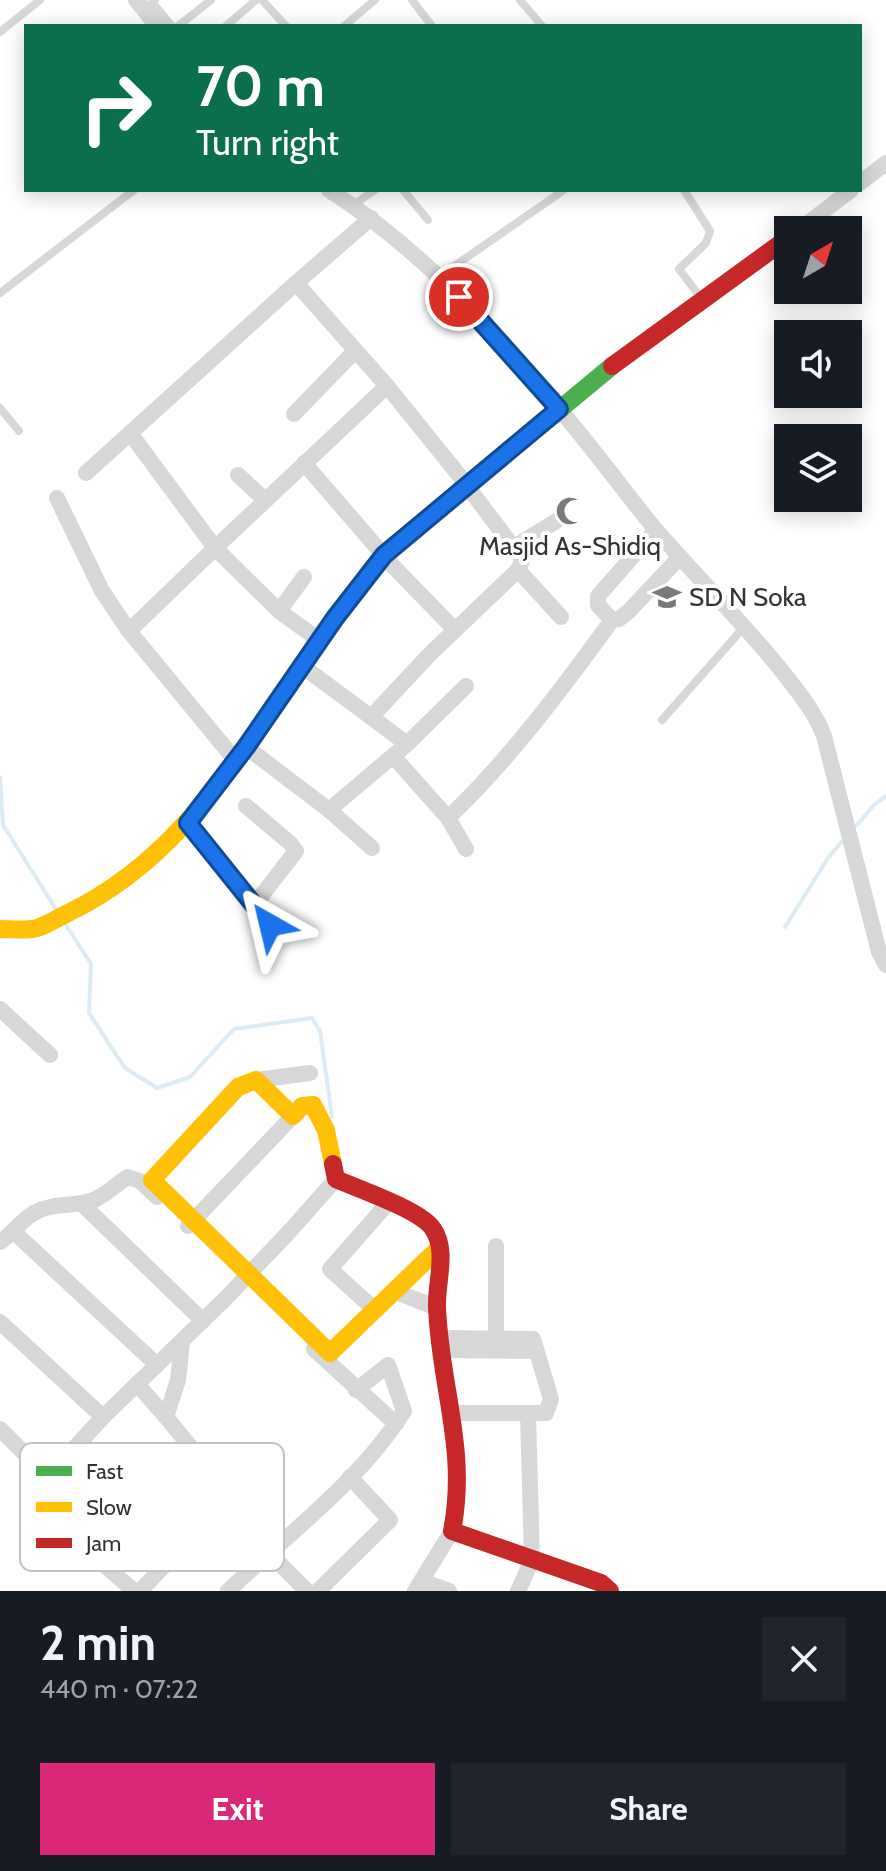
<!DOCTYPE html>
<html lang="en">
<head>
<meta charset="utf-8">
<style>
  :root { --surface:#171b24; --page:#20242c; --text:#f1f3f6; --muted:#9ea1a6; --accent:#db2777 }
  body { margin:0; font-family:Cabin,sans-serif; background:var(--page); color:var(--text); height:100vh; display:flex; flex-direction:column; font-size:30px; white-space:nowrap }
  * { box-sizing:border-box; margin:0 }
  p { font-size:26px; color:var(--muted) }
  .icon { flex:none; width:44px; height:44px; fill:none; stroke:currentColor; stroke-width:2; stroke-linecap:round; stroke-linejoin:round }
  .map { position:relative; height:1591px; overflow:hidden }
  .drawer { display:flex; flex-direction:column; background:var(--surface); flex:1 }
  .drawer>* { flex:none }
  .banner { position:absolute; left:24px; top:24px; width:838px; height:168px; border-radius:0px; box-shadow:0 4px 20px #0003; background:#0b6e4f; color:#fff; overflow:hidden }
  .needle { width:52px; rotate:39deg }
  .tools { position:absolute; left:774px; top:216px; display:grid; gap:16px }
  .tools a { display:grid; place-items:center; width:88px; height:88px; border-radius:0px; background:var(--surface); box-shadow:0 4px 20px #0003; font-size:40px }
  .pin { position:absolute; display:grid; place-items:center; width:68px; height:68px; color:#fff; margin:-34px; border:4px solid #fff; border-radius:50%; box-shadow:0 2px 8px #0007 }
  .me { position:absolute; width:88px; margin:-44px; rotate:323deg; stroke-linejoin:round; filter:drop-shadow(0 0 6px #0008) }
  .turn { display:flex; align-items:center; gap:28px; height:168px; padding:0 40px; font-size:36px }
  .turn .icon { width:104px; height:104px; stroke-width:2.5 }
  .turn b { display:block; font-size:56px; line-height:68px }
  .round { display:grid; place-items:center; flex:none; width:84px; height:84px; border-radius:0px; background:var(--page) }
  .summary { display:flex; align-items:center; justify-content:space-between; height:136px; padding:0 40px }
  h1 { font-size:48px; font-weight:800; line-height:60px }
  .action { display:flex; gap:16px; margin-top:auto; padding:16px 40px }
  .action a { flex:1; height:92px; border-radius:0px; background:var(--accent); color:#fff; font-size:32px; font-weight:800; line-height:92px; text-align:center }
  .action a+a { background:var(--page); color:var(--text) }
  .map>svg:first-child { display:block }
  .lines { fill:none; stroke-linecap:round; stroke-linejoin:round }
  .stream { stroke:#ddebf3; stroke-width:4 }
  .lane { stroke:#d7d7d7; stroke-width:8 }
  .street { stroke:#d7d7d7; stroke-width:16 }
  .fast { stroke:#4caf50; stroke-width:18 }
  .slow { stroke:#ffc107; stroke-width:18 }
  .jam { stroke:#c62828; stroke-width:18 }
  .route-casing { stroke:#114b97; stroke-width:20 }
  .route { stroke:#1a73e8; stroke-width:14 }
  .labels { text-anchor:middle; stroke-width:8; stroke-linejoin:round; paint-order:stroke }
  .poi-label { font-size:26px; fill:#333; stroke:#fff }
  .key { fill:#fff; stroke:#c2c2c2; stroke-width:2 }
  .key-label { font-size:22px; fill:#333 }
</style>
</head>
<body>
<div class="map">
<svg width="886" height="1591" viewBox="0 0 886 1591">
  <rect width="100%" height="100%" fill="#fff"/>
  <g class="lines">
    <g class="stream">
      <polyline points="0,777 3,825 57,911"/>
      <polyline points="854,828 875,804 886,796"/>
      <polyline points="64,922 91,964 89,1013 125,1068 157,1088 190,1077 234,1029 312,1018 320,1031 332,1117"/>
      <polyline points="785,927 828,858 845,838"/>
    </g>
    <g class="lane">
      <polyline points="155,0 152,2 172,26"/>
      <polyline points="262,0 286,26"/>
      <polyline points="412,0 432,26"/>
      <polyline points="520,0 542,26"/>
      <polyline points="178,26 211,0"/>
      <polyline points="226,26 256,0"/>
      <polyline points="344,26 375,0"/>
      <polyline points="0,32 40,0"/>
      <polyline points="403,190 428,220"/>
      <polyline points="684,190 710,231 706,243 679,269 701,298"/>
      <polyline points="353,205 375,190"/>
      <polyline points="440,276 564,190"/>
      <polyline points="0,293 134,190"/>
      <polyline points="0,408 19,431"/>
      <polyline points="662,720 744,627"/>
    </g>
    <g class="street">
      <polyline points="136,0 157,26"/>
      <polyline points="860,183 886,163"/>
      <path d="M329,190C435,258 518,356 596,454C616,479 635,505 656,530C700,581 748,627 789,680C803,698 816,715 824,736L879,952L886,965"/>
      <polyline points="371,218 296,283 387,386"/>
      <polyline points="799,230 851,190"/>
      <polyline points="294,414 355,351"/>
      <polyline points="130,433 215,548 387,386 467,485"/>
      <polyline points="304,463 392,565 455,630"/>
      <polyline points="86,473 296,283"/>
      <polyline points="238,475 264,499"/>
      <polyline points="57,498 102,591 129,631 236,761"/>
      <polyline points="514,547 558,520"/>
      <polyline points="518,570 561,617"/>
      <polyline points="304,577 279,611 319,640"/>
      <polyline points="612,620 598,605 598,596 656,530"/>
      <polyline points="129,631 215,548 279,611"/>
      <polyline points="306,669 371,717 430,654 518,570 522,561 520,556 470,490"/>
      <polyline points="371,717 407,744"/>
      <polyline points="246,747 329,810 372,848"/>
      <path d="M393,756L448,818C509,760 562,689 612,620L619,619L628,612L680,557"/>
      <polyline points="246,806 290,843 296,851 255,904"/>
      <polyline points="329,810 407,744 466,686"/>
      <polyline points="448,818 466,849"/>
      <polyline points="188,823 270,925"/>
      <polyline points="0,1009 50,1055"/>
      <polyline points="256,1080 310,1073"/>
      <polyline points="81,1203 203,1321"/>
      <polyline points="188,1226 293,1116"/>
      <polyline points="15,1233 156,1364"/>
      <path d="M0,1242C14,1233 21,1220 34,1213C53,1202 71,1207 90,1201C103,1198 116,1184 128,1177L140,1181L157,1197"/>
      <polyline points="394,1291 437,1308"/>
      <polyline points="375,1310 330,1269 388,1203"/>
      <polyline points="0,1322 103,1417"/>
      <polyline points="496,1337 496,1246"/>
      <polyline points="442,1338 533,1339 551,1399 546,1413 453,1413"/>
      <polyline points="182,1343 178,1380 166,1417 231,1496 254,1518"/>
      <polyline points="314,1349 396,1424"/>
      <polyline points="442,1350 536,1351"/>
      <polyline points="137,1384 166,1417"/>
      <polyline points="0,1429 48,1477"/>
      <polyline points="269,1553 307,1591"/>
      <polyline points="93,1555 193,1453"/>
      <polyline points="422,1581 449,1591"/>
      <polyline points="134,1591 93,1555 37,1521 32,1515 28,1506 48,1477 103,1417 225,1299 289,1232 336,1179"/>
      <polyline points="140,1591 231,1496"/>
      <path d="M228,1591C288,1534 360,1481 404,1411L388,1365L356,1390"/>
      <polyline points="318,1591 390,1520 350,1477"/>
      <polyline points="415,1591 452,1531"/>
      <polyline points="518,1591 532,1560 528,1413"/>
    </g>
    <polyline class="fast" points="278,701 335,618 384,555 612,366"/>
    <g class="slow">
      <path d="M0,929C11,929 26,931 37,928C48,925 59,917 70,912C166,865 219,785 278,701"/>
      <polyline points="333,1164 326,1130 313,1105 302,1106 293,1116 256,1080 238,1087 152,1180 330,1353 439,1248"/>
    </g>
    <g class="jam">
      <polyline points="612,366 788,238"/>
      <path d="M333,1164L336,1179C358,1189 421,1210 433,1229C448,1250 436,1283 437,1307C440,1387 468,1449 452,1531L601,1583L610,1591"/>
    </g>
  </g>
  <g class="lines">
    <defs>
      <polyline id="route" points="270,925 188,823 246,747 335,618 384,555 559,409 459,297"/>
    </defs>
    <use href="#route" class="route-casing"/>
    <use href="#route" class="route"/>
  </g>
  <defs>
    <symbol id="mosque-bare" viewBox="-9 -9 18 18"><path d="M3.5-4.9A6 6 0 1 0 3.5 4.9A5 5 0 1 1 3.5-4.9Z" fill="#7a7a7a" stroke="#fff" stroke-width="2.5" paint-order="stroke"/></symbol>
    <symbol id="school-bare" viewBox="-9 -9 18 18"><path d="M0-5L7-2L0 1L-7-2ZM-4 1L0 2.5L4 1V4Q0 6-4 4Z" fill="#7a7a7a" stroke="#fff" stroke-width="2.5" paint-order="stroke"/></symbol>
  </defs>
  <g fill-rule="evenodd">
    <use href="#mosque-bare" x="550" y="491" width="40" height="40"/>
    <use href="#school-bare" x="647" y="577" width="40" height="40"/>
  </g>
  <g class="labels">
    <g class="poi-label">
      <text x="570" y="555">Masjid As-Shidiq</text>
      <text x="689" y="606" text-anchor="start">SD N Soka</text>
    </g>
  </g>
  <rect x="20" y="1443" width="264" height="128" rx="12" class="key"/>
  <rect x="36" y="1466" width="36" height="10" fill="#4caf50"/>
  <rect x="36" y="1502" width="36" height="10" fill="#ffc107"/>
  <rect x="36" y="1538" width="36" height="10" fill="#c62828"/>
  <g class="key-label">
    <text x="86" y="1479">Fast</text>
    <text x="86" y="1515">Slow</text>
    <text x="86" y="1551">Jam</text>
  </g>
</svg>
<div class="tools">
<a><svg class="needle" viewBox="-14 -14 28 28"><path d="M0-13l5 13h-10z" fill="#e53935"/><path d="M0 13l5-13h-10z" fill="#9ea1a6"/></svg></a>
<a><svg class="icon" aria-label="sound" viewBox="0 0 24 24"><path d="M4 9h4l5-4v14l-5-4H4zM17 9q2 3 0 6"/></svg></a>
<a><svg class="icon" aria-label="layers" viewBox="0 0 24 24"><path d="M12 4l9 5-9 5-9-5zM3 14l9 5 9-5"/></svg></a>
</div>
<div class="pin" style="left:459px;top:297px;background:#d93025"><svg class="icon" aria-label="arrive" viewBox="0 0 24 24"><path d="M6 21V4h12l-3 4 3 4H6"/></svg></div>
<svg class="me" style="left:270px;top:925px" viewBox="-20 -20 40 40"><path d="M0-17L14 15 0 8-14 15z" fill="#1a73e8" stroke="#fff" stroke-width="4"/></svg>
<div class="banner">
<div class="turn"><svg class="icon" aria-label="right" viewBox="0 0 24 24"><path d="M7 20v-9h11M14 6l5 5-5 5"/></svg><div><b>70 m</b>Turn right</div></div>
</div>
</div>
<section class="drawer">
<div class="summary"><div><h1>2 min</h1><p>440 m · 07:22</p></div><a class="round"><svg class="icon" aria-label="close" viewBox="0 0 24 24"><path d="M6 6l12 12M18 6L6 18"/></svg></a></div>
<div class="action"><a>Exit</a><a>Share</a></div>
</section>
</body>
</html>
